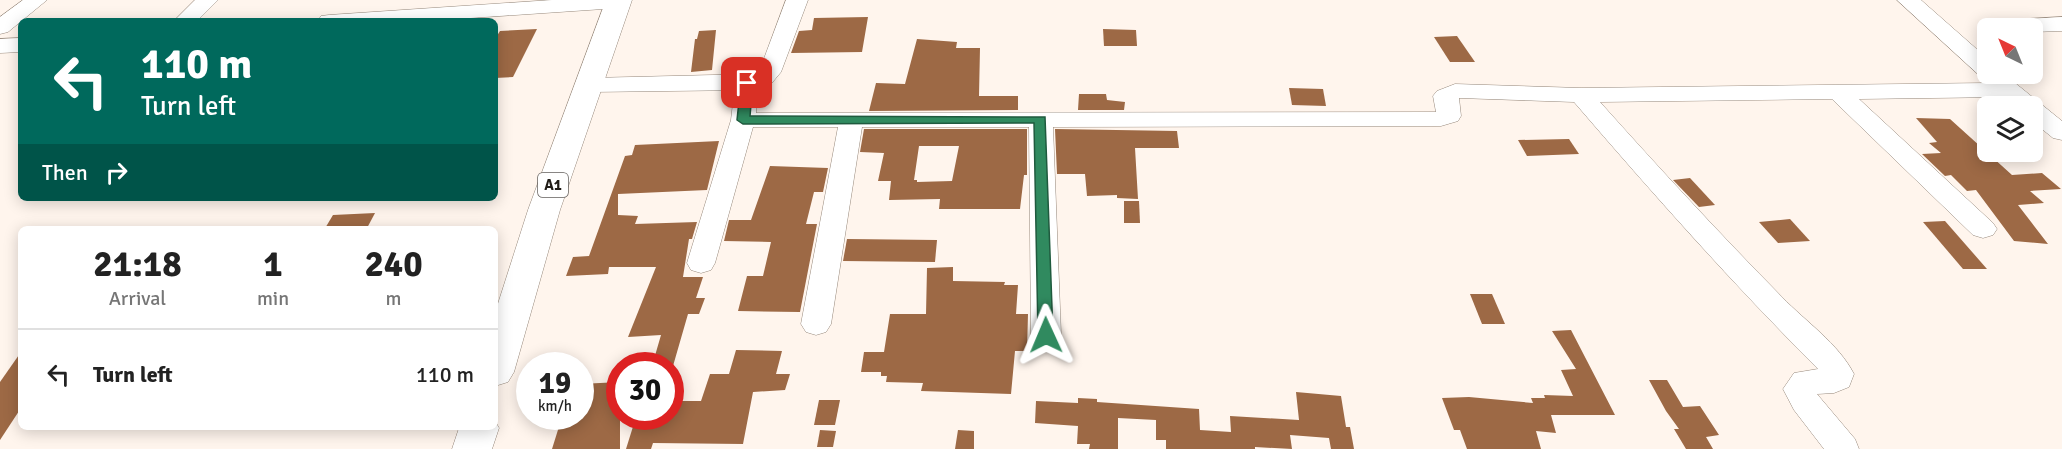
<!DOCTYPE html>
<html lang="en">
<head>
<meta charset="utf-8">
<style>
  :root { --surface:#fff; --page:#f6f6f6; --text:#222; --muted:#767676; --line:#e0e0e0 }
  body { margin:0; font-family:Signika,sans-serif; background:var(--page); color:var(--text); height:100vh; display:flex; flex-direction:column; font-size:22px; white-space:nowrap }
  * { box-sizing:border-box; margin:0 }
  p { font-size:20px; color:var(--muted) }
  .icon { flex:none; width:33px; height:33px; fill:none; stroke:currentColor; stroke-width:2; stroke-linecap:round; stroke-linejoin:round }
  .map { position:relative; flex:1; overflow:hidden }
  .panel { position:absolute; left:18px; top:226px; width:480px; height:204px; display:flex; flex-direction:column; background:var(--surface); border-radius:9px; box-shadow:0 3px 15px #0003 }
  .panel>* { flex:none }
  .hud { position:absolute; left:18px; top:18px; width:480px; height:183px; border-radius:9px; box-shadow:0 3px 15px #0003; background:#00695c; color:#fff; overflow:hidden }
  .needle { width:39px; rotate:317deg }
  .buttons { position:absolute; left:1977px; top:18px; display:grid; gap:12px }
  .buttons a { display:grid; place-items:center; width:66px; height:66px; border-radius:9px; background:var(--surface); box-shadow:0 3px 15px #0003; font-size:30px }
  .speed { position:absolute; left:516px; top:352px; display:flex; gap:12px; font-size:30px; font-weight:700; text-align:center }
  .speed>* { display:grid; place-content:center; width:78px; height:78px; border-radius:50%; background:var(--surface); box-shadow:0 3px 15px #0003; line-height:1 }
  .speed small { font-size:15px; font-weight:400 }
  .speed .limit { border:9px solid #d22; background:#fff; color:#111 }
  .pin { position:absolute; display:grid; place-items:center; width:51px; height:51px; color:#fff; margin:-26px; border-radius:12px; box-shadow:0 3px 9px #0006 }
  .me { position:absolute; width:66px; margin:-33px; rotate:359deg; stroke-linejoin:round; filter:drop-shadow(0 0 4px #0008) }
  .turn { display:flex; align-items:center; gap:21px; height:126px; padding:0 24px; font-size:27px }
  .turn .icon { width:78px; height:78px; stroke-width:2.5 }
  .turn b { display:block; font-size:42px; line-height:51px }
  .then { display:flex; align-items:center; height:57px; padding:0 24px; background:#0003; gap:12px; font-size:22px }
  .eta { display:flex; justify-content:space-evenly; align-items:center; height:102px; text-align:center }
  .eta b { font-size:36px; font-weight:700; line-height:42px }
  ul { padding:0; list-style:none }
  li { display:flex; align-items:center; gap:18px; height:90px; padding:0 24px; border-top:2px solid var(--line) }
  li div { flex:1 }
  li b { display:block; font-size:22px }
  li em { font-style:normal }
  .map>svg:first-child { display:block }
  .building { fill:#9d6945; fill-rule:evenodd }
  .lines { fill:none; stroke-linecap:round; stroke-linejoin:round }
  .minor-casing { stroke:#96887b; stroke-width:1 }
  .highway-casing { stroke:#96887b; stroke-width:1 }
  .minor { fill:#fff; fill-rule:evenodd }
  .highway { fill:#fff; fill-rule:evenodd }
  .route { fill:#308a5f; stroke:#1f5a3e; stroke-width:1.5 }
  .labels { text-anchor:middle; stroke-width:6; stroke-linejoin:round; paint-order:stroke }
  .shield { fill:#fff; stroke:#635f5c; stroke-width:1.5 }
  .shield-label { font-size:15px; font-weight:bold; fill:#201b16 }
</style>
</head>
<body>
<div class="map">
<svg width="2062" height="449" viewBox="0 0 2062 449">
  <rect width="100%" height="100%" fill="#fff5ed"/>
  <g class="building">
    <polygon points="868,17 862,52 791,53 799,31 812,30 814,18"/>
    <polygon points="537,29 513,77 495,78 495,39 500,31"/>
    <polygon points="1103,29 1136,30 1137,46 1104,46"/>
    <polygon points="716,30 712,70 691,72 695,39 697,39 699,31"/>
    <polygon points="1457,36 1475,62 1450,62 1434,37"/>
    <polygon points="917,39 957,42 956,48 980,48 979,96 1018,96 1018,110 869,111 876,83 905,84"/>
    <polygon points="1289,88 1323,89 1326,106 1292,105"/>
    <polygon points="1079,94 1106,94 1107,100 1125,102 1124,110 1078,110"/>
    <polygon points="1916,118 1950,119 2012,175 2042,173 2061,189 2030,191 2044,203 2018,205 2048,244 2014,241 1976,190 1967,191 1951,175 1945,176 1922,154 1941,153 1929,143 1937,142"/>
    <path d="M864,129H1027V175H1024L1020,209H939L940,199L889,200L891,181H878L884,153L860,152ZM919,146H959L952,181L917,182V180H914Z"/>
    <polygon points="1055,129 1177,131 1179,148 1135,148 1138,199 1117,198 1117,195 1087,196 1085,174 1057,174"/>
    <polygon points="1569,139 1579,154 1527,156 1518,140"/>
    <polygon points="719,141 707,190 618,194 618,215 638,216 635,224 697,222 692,239 689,239 683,277 703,277 696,298 705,298 699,314 688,314 673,366 652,366 661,335 628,337 656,267 609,267 608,274 566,276 573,257 589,256 625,156 632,155 635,145"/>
    <polygon points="770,166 828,168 823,192 814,192 806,224 817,224 800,312 738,311 747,276 763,276 771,242 724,241 729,220 751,220"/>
    <polygon points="1690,178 1715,205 1699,207 1673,180"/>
    <polygon points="1124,201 1139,201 1140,223 1124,223"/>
    <polygon points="375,213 366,230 324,230 333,215"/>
    <polygon points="1790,219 1810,241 1778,243 1759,222"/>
    <polygon points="1945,221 1987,269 1963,269 1923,222"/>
    <polygon points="847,239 937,240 935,262 843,261"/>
    <polygon points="953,267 953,281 1005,282 1004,285 1018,285 1016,314 1028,314 1027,351 1015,351 1011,394 921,391 923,383 886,382 887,376 881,376 881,372 861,372 864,352 884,352 890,314 926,314 927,268"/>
    <polygon points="1470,294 1492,294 1505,324 1482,324"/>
    <polygon points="1571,330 1615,415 1551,415 1556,433 1536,431 1541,449 1467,449 1460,430 1454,430 1442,398 1469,397 1533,403 1531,398 1545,398 1544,395 1573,396 1561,370 1576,369 1552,331"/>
    <polygon points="736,350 782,351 776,374 790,374 785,390 753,392 743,444 653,443 651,449 626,449 636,417 670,417 670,401 701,401 710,374 729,374"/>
    <polygon points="21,352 21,408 0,440 0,382"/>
    <polygon points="1649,380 1667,380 1683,407 1700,406 1719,435 1706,437 1713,449 1686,449 1674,429 1679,429 1666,411"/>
    <polygon points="620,382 620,449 552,449 562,417 580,417 580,384"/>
    <polygon points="1296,392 1341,396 1346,427 1350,427 1354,449 1331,449 1329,438 1290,435 1292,449 1255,447 1255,449 1166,449 1166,440 1156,440 1156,420 1118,418 1118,449 1089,449 1090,444 1077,444 1078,426 1035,423 1036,401 1078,403 1078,398 1097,399 1097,402 1199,409 1200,430 1231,432 1230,416 1299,420"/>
    <polygon points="819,400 840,400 835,425 814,425"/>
    <polygon points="820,430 836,431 833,447 817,447"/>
    <polygon points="958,430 974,431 974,449 955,449"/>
  </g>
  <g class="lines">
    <defs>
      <g id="minor">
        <polygon points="23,0 47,0 8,32 0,34 0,17"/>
        <polygon points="195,0 218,0 197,21 174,21"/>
        <polygon points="552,0 627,0 629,2 625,6 618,8 427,21 318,21 321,16 329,15"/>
        <polygon points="786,0 808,0 781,72 771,84 747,90 590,92 582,90 578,85 582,80 590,78 755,74 760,69"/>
        <path d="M1897,0H1921L1988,59V74H2004L2062,121V140L2053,138L2032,121V106H2015L2004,97L1859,99L1993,223L1997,229L1993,235L1983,238L1973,235L1832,99L1600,102C1659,168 1720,234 1782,297C1806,322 1838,343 1854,374L1849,387L1834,393L1817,394L1855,439L1859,449H1824L1794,410L1783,389L1794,373L1818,369C1733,284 1653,194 1574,102L1459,98L1461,116L1458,121L1441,126L1053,127L1061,335L1057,343L1046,346L1035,343L1031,335L1029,127H862L831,324L826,332L816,335L806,332L801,324L838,127H753L715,263L711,270L701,273L691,270L687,263L731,120L733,103L737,98L745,96L753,98L757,103L756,113L1436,112L1433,96L1437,91L1455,84L1581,88L1987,83L1984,77L1980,76Z"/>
        <polygon points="2062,17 2062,31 2032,32 2032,28 1988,28 1988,34 1981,33 1978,28 1981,23 1989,21"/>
        <polygon points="21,38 21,52 0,53 0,39"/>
      </g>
      <g id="highway">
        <polygon points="606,0 632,0 560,210 514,372 508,382 495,386 495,313 528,210"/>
        <polygon points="495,421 499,428 492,449 452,449 459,428 495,428"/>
      </g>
    </defs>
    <use href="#minor" class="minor-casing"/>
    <use href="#highway" class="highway-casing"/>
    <use href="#minor" class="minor"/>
    <use href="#highway" class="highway"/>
  </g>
  <polygon class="route" points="747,79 753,83 750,116 1045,117 1053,335 1051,339 1040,339 1038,335 1034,123 743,124 737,120 741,83"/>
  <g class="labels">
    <rect class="shield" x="538" y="173" width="30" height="24" rx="4.5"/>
    <g class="shield-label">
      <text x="553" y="190">A1</text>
    </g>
  </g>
</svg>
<div class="buttons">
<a><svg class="needle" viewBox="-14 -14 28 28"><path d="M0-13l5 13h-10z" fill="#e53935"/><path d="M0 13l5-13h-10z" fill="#767676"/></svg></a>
<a><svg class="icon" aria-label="layers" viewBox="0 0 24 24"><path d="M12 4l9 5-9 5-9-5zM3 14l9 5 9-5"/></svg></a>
</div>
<div class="speed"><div>19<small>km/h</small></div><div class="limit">30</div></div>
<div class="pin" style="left:747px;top:83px;background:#d93025"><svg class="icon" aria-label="arrive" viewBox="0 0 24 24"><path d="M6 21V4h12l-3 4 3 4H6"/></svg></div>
<svg class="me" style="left:1046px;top:335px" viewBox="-20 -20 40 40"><path d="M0-17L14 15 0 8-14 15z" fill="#308a5f" stroke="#fff" stroke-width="4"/></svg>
<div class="hud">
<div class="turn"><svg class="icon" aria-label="left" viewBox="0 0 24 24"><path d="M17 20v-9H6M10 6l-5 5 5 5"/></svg><div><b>110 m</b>Turn left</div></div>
<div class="then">Then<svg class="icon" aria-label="right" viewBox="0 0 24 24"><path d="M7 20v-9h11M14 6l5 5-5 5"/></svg></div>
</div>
<section class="panel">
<div class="eta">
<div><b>21:18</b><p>Arrival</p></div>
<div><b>1</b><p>min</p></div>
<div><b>240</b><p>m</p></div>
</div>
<ul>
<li><svg class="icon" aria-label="left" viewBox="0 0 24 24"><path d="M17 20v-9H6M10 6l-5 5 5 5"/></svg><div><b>Turn left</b></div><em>110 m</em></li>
</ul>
</section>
</div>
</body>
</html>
